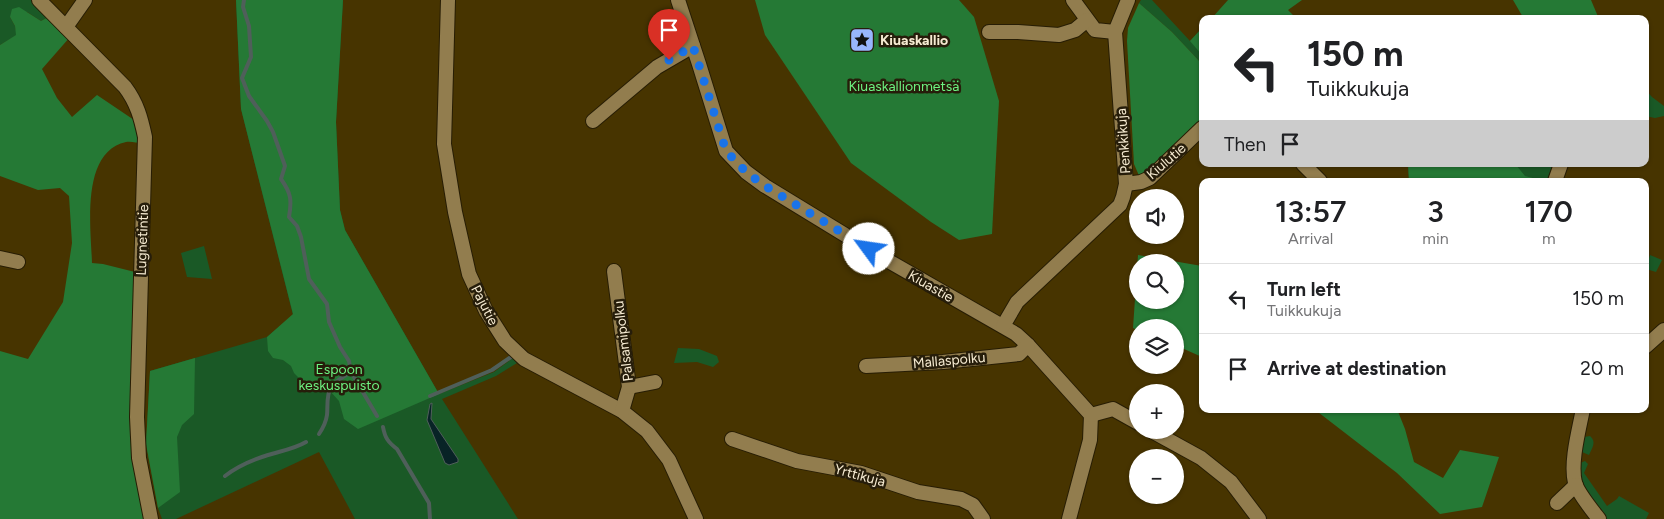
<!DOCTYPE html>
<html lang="en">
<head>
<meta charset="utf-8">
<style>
  :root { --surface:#fff; --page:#f2f2f2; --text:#202124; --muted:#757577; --line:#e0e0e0 }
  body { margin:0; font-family:Figtree,sans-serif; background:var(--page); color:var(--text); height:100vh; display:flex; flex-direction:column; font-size:19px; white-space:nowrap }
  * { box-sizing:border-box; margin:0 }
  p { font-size:16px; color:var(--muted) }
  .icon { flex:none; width:28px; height:28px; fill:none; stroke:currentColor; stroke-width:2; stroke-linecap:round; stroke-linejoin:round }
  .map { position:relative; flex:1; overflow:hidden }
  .panel { position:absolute; left:1199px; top:178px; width:450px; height:235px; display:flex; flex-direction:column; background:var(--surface); border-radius:10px; box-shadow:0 1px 4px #0004 }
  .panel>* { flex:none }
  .guide { position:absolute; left:1199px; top:15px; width:450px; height:152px; border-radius:10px; box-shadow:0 1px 4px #0004; background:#fff; color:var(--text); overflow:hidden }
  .controls { position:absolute; left:1129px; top:189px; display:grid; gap:10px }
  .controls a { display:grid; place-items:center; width:55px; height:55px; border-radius:50%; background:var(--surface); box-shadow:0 1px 4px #0004; font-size:25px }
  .pin { position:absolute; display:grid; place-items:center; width:42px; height:42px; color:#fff; margin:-51px -21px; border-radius:50% 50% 50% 0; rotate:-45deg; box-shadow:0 0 5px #0007 }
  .pin .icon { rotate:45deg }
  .me { position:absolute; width:55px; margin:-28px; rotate:301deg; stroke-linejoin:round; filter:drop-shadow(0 0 4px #0008) }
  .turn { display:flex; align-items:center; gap:18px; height:105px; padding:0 25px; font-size:22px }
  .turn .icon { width:65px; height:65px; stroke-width:2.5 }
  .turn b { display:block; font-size:35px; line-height:42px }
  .then { display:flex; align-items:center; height:48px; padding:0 25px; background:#0003; gap:10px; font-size:19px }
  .eta { display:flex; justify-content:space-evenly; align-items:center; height:85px; text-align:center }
  .eta b { font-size:30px; font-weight:600; line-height:35px }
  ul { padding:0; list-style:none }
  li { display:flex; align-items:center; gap:15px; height:70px; padding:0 25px; border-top:1px solid var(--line) }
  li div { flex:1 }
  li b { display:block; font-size:19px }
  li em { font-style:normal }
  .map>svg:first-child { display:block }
  .green { fill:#1a5926 }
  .forest { fill:#257935; fill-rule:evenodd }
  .water { fill:#082326; stroke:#4f5f5a }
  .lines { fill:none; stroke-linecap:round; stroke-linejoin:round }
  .stream { stroke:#4f5f5a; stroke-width:4 }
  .street-casing { stroke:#271d04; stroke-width:16 }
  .street { stroke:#927d4e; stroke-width:14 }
  .route { stroke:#1a73e8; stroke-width:9; stroke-dasharray:0 16.2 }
  .labels { text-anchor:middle; stroke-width:5; stroke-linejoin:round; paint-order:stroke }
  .poi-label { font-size:14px; font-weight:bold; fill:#f6ebd2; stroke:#261d0a; text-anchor:start }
  .park-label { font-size:14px; fill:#6df281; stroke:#261d0a }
  .street-label { font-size:14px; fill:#f6ebd2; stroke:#261d0a }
</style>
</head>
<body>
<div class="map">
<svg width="1664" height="519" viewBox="0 0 1664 519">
  <rect width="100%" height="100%" fill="#473400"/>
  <g class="green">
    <polygon points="0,0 33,0 50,16 41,21 27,12 10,17 15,26 17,35 0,45"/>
    <polygon points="236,0 343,0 336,122 340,210 345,230 439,394 494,372 513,358 517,363 496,376 442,399 518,519 355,519 319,452 176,519 162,519 158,508 146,444 150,371 267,337 293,315 241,109"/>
    <polygon points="1141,0 1152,0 1190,41 1202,28 1202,64 1172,32 1139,3"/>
    <polygon points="1645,89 1652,97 1664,106 1664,116 1655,118 1645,116"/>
    <polygon points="1408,164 1553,164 1547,181 1409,181"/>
    <polygon points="204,246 212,279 187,277 181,253"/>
    <polygon points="1650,255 1662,260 1656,272 1646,269"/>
    <polygon points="678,348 699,349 717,356 719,362 713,367 697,362 674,363"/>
    <path d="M1590,436C1597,442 1592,448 1589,455L1582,452L1584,437Z"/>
    <polygon points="1585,461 1588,464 1584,473 1607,506 1617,499 1619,496 1649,513 1646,519 1606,519 1579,479 1580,463"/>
  </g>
  <g class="forest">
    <polygon points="236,0 343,0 336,122 340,210 345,230 439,394 358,429 344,419 339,401 329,390 300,379 294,373 291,366 283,360 273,358 268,351 267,337 293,314 241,109"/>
    <polygon points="755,0 959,0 974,17 999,101 992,234 959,240 931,222 851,163 765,35"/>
    <polygon points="1228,0 1302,0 1288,10 1297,19 1211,19"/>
    <polygon points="1513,0 1591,0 1599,19 1524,19"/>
    <polygon points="1139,3 1172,32 1202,64 1202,124 1140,178 1134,164 1127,41 1128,28"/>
    <path d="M19,7L41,21L50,16L70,37L42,69L57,98L72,117L97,95L137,122L142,143C137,143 131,141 126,142C80,152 91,229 92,263L103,264L135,272L132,439L144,519H0V351L28,359L63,302L72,243L69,196L60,188L38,190L0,176V45L16,35L15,26L10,17L12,9Z"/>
    <polygon points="1202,28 1202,55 1190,41"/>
    <polygon points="1408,164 1517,164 1516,165 1525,176 1537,179 1538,181 1409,181"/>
    <path d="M1138,255L1202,266V357L1175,345V328H1138L1137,330L1133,328ZM1138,262H1175V300H1138Z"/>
    <polygon points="195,358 194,414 182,425 177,437 180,492 158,508 146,444 150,371"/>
    <polygon points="1314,409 1397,409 1405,429 1414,462 1443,478 1460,450 1499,457 1482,507 1440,514 1397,473"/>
  </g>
  <polygon class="water" points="432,403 431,419 458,459 458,462 449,465 445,463 427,420 430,404"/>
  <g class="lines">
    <g class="stream">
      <path d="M244,0L243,7L249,26L251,57L242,78L249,96L267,121L273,132L285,166L281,179C291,193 292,200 289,217L297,226L301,237L309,279L327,304L329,322L340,347L349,361L351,372L377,416"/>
      <polyline points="430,396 492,370 511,357"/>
      <path d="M383,427C385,438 388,442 397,449L429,503L430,519"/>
      <path d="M319,434C323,428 326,422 327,415C328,407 326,395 331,387C336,381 344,376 351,372"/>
      <path d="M225,476C238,466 252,460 268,455C281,451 294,449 306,442"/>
    </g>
    <defs>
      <g id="street">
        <path d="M39,0L125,87C137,103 141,118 145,137L137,417L139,458L151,519"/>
        <polyline points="448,0 444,144 455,212 469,274 486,311 505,341 524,359 622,411 647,431 669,460 696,519"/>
        <polyline points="678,0 699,64 726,151 746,172 765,186 878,255 1016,334 1028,345 1091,415 1090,440 1069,519"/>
        <polyline points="1073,0 1095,30 1115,32"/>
        <polyline points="66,27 85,0"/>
        <polyline points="989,32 1018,32 1059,35 1075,30 1087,20"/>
        <polyline points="593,121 657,67 693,46"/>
        <polyline points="1303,164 1320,181"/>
        <polyline points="1555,181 1561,164"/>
        <polyline points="1126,184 1141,182 1150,178 1202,128"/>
        <polyline points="0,258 18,262"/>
        <polyline points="614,271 629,387 622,411"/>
        <polyline points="1003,326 1017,302 1120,205 1123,197 1126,184 1115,32 1128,0"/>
        <polyline points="1645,347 1664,330"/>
        <polyline points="866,366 943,362 1019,354 1028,345"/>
        <polyline points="629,387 655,382"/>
        <path d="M1583,409C1579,430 1570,462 1575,483C1578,493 1592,510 1599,519"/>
        <polyline points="1091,415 1113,409 1138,423"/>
        <polyline points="1150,430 1201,458 1231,482 1259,519"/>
        <polyline points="732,439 797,461 861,473 918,492 961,499 973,505 983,519"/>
        <polyline points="1557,503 1576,485"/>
      </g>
    </defs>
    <use href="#street" class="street-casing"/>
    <use href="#street" class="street"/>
  </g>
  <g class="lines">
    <polyline class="route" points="669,60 693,46 726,151 746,172 765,186 869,249"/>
  </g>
  <defs>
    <symbol id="sight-square" viewBox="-11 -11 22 22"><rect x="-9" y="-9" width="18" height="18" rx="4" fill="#98b6fd" stroke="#261d0a"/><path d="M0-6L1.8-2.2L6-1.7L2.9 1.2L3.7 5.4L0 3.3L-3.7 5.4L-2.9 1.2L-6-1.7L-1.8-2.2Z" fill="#111"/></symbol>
  </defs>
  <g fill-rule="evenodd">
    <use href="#sight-square" x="848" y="26" width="28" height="28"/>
  </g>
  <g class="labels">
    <g class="poi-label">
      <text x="880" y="45">Kiuaskallio</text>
    </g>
    <g class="park-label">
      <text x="904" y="91">Kiuaskallionmetsä</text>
      <text x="339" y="374">Espoon<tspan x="339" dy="16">keskuspuisto</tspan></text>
    </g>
    <g class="street-label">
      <text transform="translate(1123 141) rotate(-94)" y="5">Penkkikuja</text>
      <text transform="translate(1166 161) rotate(-41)" y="5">Kiulutie</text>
      <text transform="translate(142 240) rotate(-88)" y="5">Lugnetintie</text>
      <text transform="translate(931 286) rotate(30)" y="5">Kiuastie</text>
      <text transform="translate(485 305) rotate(63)" y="5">Pajutie</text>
      <text transform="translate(623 341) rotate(-97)" y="5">Palsamipolku</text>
      <text transform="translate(949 360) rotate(-5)" y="5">Mallaspolku</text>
      <text transform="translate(860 475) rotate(15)" y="5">Yrttikuja</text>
    </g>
  </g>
</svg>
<div class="controls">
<a><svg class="icon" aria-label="sound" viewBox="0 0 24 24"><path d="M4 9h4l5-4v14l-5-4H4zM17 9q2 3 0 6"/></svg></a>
<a><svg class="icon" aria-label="search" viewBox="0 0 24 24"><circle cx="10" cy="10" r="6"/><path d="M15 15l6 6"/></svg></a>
<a><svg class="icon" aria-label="layers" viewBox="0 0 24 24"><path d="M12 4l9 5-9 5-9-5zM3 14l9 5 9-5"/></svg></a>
<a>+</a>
<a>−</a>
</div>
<div class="pin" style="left:669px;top:60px;background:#d93025"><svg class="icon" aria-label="arrive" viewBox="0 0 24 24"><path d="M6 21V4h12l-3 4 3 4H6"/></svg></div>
<svg class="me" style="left:869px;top:249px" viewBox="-20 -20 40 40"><circle r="19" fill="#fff"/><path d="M0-13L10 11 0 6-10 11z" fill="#1a73e8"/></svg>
<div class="guide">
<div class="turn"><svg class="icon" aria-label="left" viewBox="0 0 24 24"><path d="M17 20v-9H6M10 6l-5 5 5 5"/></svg><div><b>150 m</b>Tuikkukuja</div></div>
<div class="then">Then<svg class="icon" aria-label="arrive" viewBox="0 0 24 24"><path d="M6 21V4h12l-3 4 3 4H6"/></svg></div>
</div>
<section class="panel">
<div class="eta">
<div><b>13:57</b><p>Arrival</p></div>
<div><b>3</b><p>min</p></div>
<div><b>170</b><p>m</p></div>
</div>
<ul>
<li><svg class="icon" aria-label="left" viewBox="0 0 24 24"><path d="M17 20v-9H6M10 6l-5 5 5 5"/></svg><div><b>Turn left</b><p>Tuikkukuja</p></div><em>150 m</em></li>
<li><svg class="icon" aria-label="arrive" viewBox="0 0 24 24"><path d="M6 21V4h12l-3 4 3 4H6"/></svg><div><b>Arrive at destination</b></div><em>20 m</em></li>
</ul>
</section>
</div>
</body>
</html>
